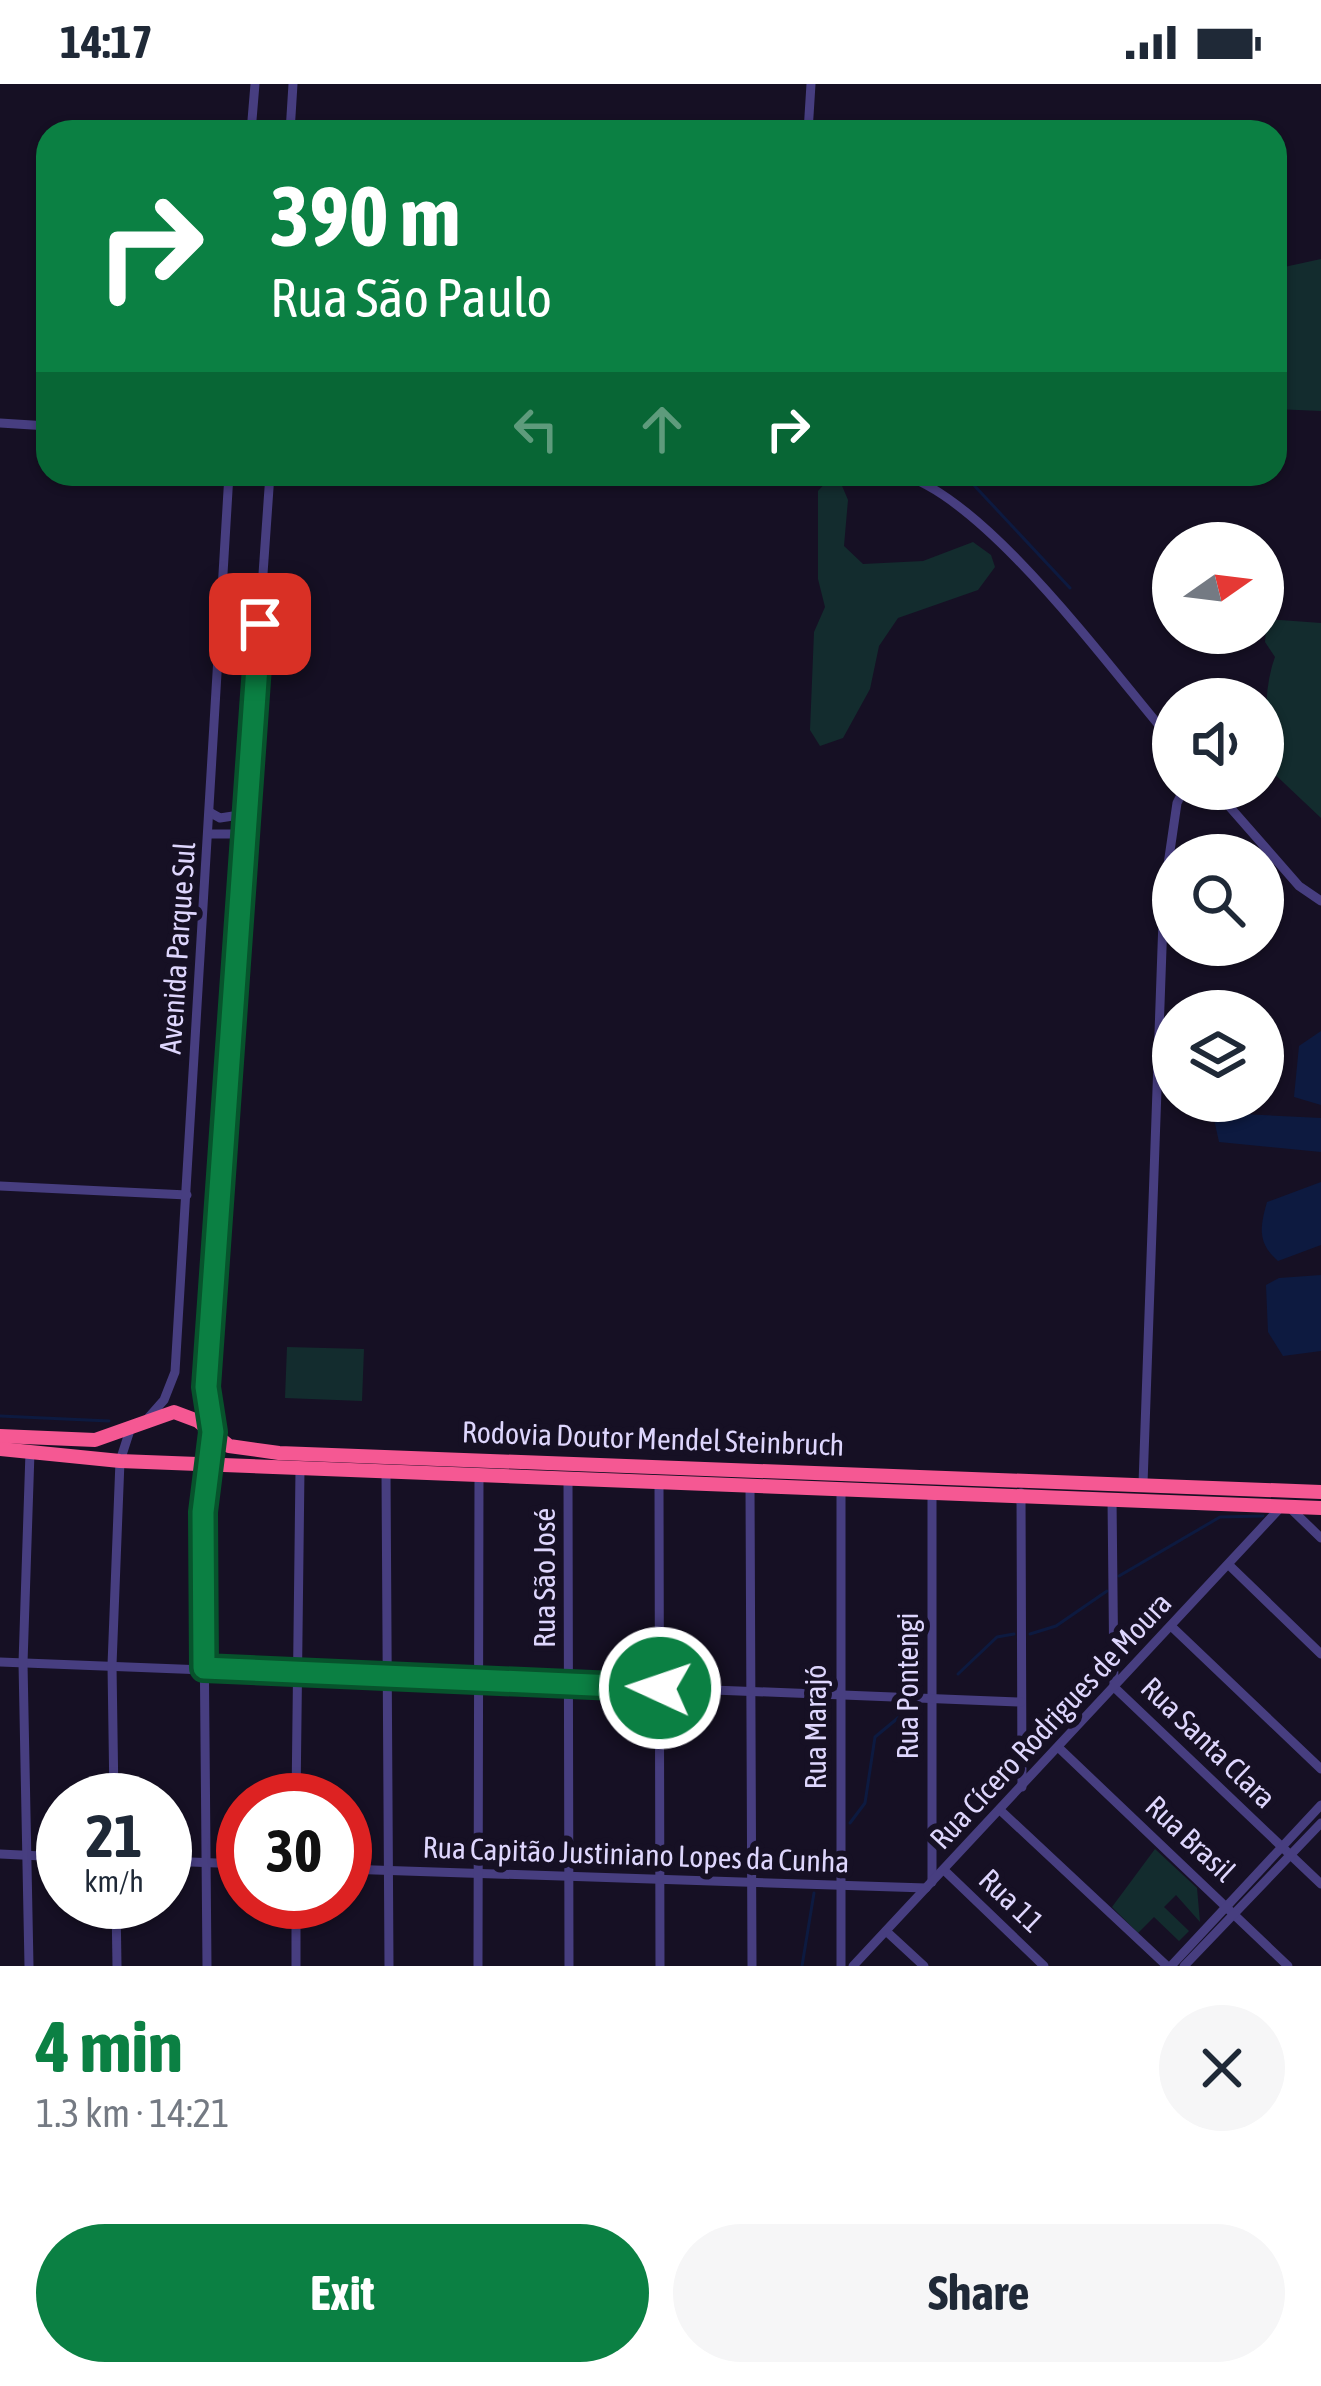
<!DOCTYPE html>
<html lang="en">
<head>
<meta charset="utf-8">
<style>
  :root { --surface:#fff; --page:#f6f6f7; --text:#1f2937; --muted:#747a83; --accent:#0b8043 }
  body { margin:0; font-family:"Asap Condensed",sans-serif; background:var(--page); color:var(--text); height:100vh; display:flex; flex-direction:column; font-size:45px; white-space:nowrap }
  * { box-sizing:border-box; margin:0 }
  p { font-size:39px; color:var(--muted) }
  .icon { flex:none; width:66px; height:66px; fill:none; stroke:currentColor; stroke-width:2; stroke-linecap:round; stroke-linejoin:round }
  .map { position:relative; height:1882px; overflow:hidden }
  .panel { display:flex; flex-direction:column; background:var(--surface); flex:1 }
  .panel>* { flex:none }
  .guide { position:absolute; left:36px; top:36px; width:1251px; height:366px; border-radius:36px; box-shadow:0 3px 9px #0004; background:#0b8043; color:#fff; overflow:hidden }
  .needle { width:78px; rotate:76deg }
  .buttons { position:absolute; left:1152px; top:438px; display:grid; gap:24px }
  .buttons a { display:grid; place-items:center; width:132px; height:132px; border-radius:50%; background:var(--surface); box-shadow:0 3px 9px #0004; font-size:60px }
  .speed { position:absolute; left:36px; top:1689px; display:flex; gap:24px; font-size:60px; font-weight:700; text-align:center }
  .speed>* { display:grid; place-content:center; width:156px; height:156px; border-radius:50%; background:var(--surface); box-shadow:0 3px 9px #0004; line-height:1 }
  .speed small { font-size:30px; font-weight:400 }
  .speed .limit { border:18px solid #d22; background:#fff; color:#111 }
  .pin { position:absolute; display:grid; place-items:center; width:102px; height:102px; color:#fff; margin:-51px; border-radius:24px; box-shadow:0 6px 18px #0006 }
  .me { position:absolute; width:132px; margin:-66px; rotate:273deg; stroke-linejoin:round; filter:drop-shadow(0 0 9px #0008) }
  .turn { display:flex; align-items:center; gap:42px; height:252px; padding:0 36px; font-size:54px }
  .turn .icon { width:156px; height:156px; stroke-width:2.5 }
  .turn b { display:block; font-size:84px; line-height:102px }
  .lanes { display:flex; align-items:center; height:114px; padding:0 36px; background:#0003; justify-content:center; gap:60px; direction:ltr }
  .lanes .off { opacity:.35 }
  .round { display:grid; place-items:center; flex:none; width:126px; height:126px; border-radius:63px; background:var(--page) }
  .overview { display:flex; align-items:center; justify-content:space-between; height:204px; padding:0 36px }
  h1 { font-size:72px; font-weight:700; line-height:90px; color:var(--accent) }
  .button { display:flex; gap:24px; margin-top:auto; padding:24px 36px }
  .button a { flex:1; height:138px; border-radius:72px; background:var(--accent); color:#fff; font-size:48px; font-weight:700; line-height:138px; text-align:center }
  .button a+a { background:var(--page); color:var(--text) }
  .status { display:flex; justify-content:space-between; align-items:center; height:84px; padding:0 60px; background:var(--surface); direction:ltr }
  .status svg { height:33px; fill:currentColor }
  .map>svg:first-child { display:block }
  .green { fill:#132c2e }
  .water { fill:#0d1a40 }
  .lines { fill:none; stroke-linecap:round; stroke-linejoin:round }
  .stream { stroke:#0d1a40; stroke-width:3 }
  .minor { stroke:#473e80; stroke-width:9 }
  .highway { stroke:#f55893; stroke-width:14 }
  .route-casing { stroke:#07532c; stroke-width:30 }
  .route { stroke:#0b8043; stroke-width:21 }
  .labels { text-anchor:middle; stroke-width:12; stroke-linejoin:round; paint-order:stroke }
  .street-label { font-size:30px; fill:#ded6fd; stroke:#161024 }
</style>
</head>
<body>
<div class="status"><b>14:17</b><svg viewBox="0 0 49 12"><path d="M0 12V9h3v3zM5 12V6h3v6zM10 12V3h3v9zM15 12V0h3v12zM26 1h20v11H26zM47 4h2v5h-2z"/></svg></div>
<div class="map">
<svg width="1321" height="1882" viewBox="0 0 1321 1882">
  <rect width="100%" height="100%" fill="#161024"/>
  <g class="green">
    <polygon points="1321,175 1321,327 1275,325 1275,185"/>
    <polygon points="829,395 840,397 848,416 844,462 863,480 923,477 973,458 991,471 995,483 978,506 898,534 879,562 870,605 843,654 820,662 810,646 814,548 825,523 818,495 818,407"/>
    <path d="M1267,535L1321,539V734L1263,679C1268,643 1262,608 1275,573L1265,558Z"/>
    <polygon points="287,1263 364,1265 362,1317 285,1314"/>
    <polygon points="1155,1765 1197,1804 1200,1838 1176,1811 1164,1823 1189,1847 1179,1857 1154,1833 1138,1849 1112,1823"/>
  </g>
  <g class="water">
    <polygon points="1321,947 1321,1021 1294,1013 1299,962"/>
    <polygon points="1222,1029 1321,1034 1321,1068 1219,1058 1214,1035"/>
    <path d="M1321,1098V1161L1278,1177C1257,1159 1260,1143 1267,1118Z"/>
    <polygon points="1321,1191 1321,1267 1283,1272 1268,1248 1266,1201 1279,1194"/>
  </g>
  <g class="lines">
    <g class="stream">
      <polyline points="955,390 970,397 1070,504"/>
      <polyline points="0,1332 109,1337"/>
      <polyline points="1119,1492 1220,1433 1263,1432"/>
      <polyline points="1030,1550 1056,1542 1107,1507"/>
      <polyline points="958,1590 997,1553 1014,1550"/>
      <polyline points="850,1739 865,1719 875,1653 916,1619"/>
      <polyline points="802,1882 814,1809"/>
    </g>
    <g class="minor">
      <polyline points="251,48 255,0"/>
      <polyline points="290,48 293,0"/>
      <polyline points="808,48 811,0"/>
      <polyline points="0,339 48,342"/>
      <path d="M900,390C986,413 1111,586 1173,658"/>
      <polyline points="1214,705 1299,802 1321,817"/>
      <polyline points="211,729 220,734 246,730"/>
      <polyline points="210,750 245,750"/>
      <polyline points="0,1102 187,1111"/>
      <polyline points="149,1333 164,1316 175,1288 229,390"/>
      <polyline points="386,1388 389,1882"/>
      <polyline points="568,1394 569,1882"/>
      <polyline points="659,1398 660,1882"/>
      <polyline points="1143,1400 1164,808 1177,719 1184,705"/>
      <polyline points="750,1401 752,1882"/>
      <polyline points="932,1408 932,1798"/>
      <polyline points="1021,1409 1022,1703"/>
      <polyline points="1112,1414 1114,1603 1321,1800"/>
      <polyline points="1290,1424 1321,1454"/>
      <polyline points="1230,1482 1321,1570"/>
      <polyline points="1171,1542 1321,1685"/>
      <polyline points="0,1578 1021,1618"/>
      <polyline points="1059,1664 1288,1882"/>
      <polyline points="114,1716 112,1581 120,1377 130,1346"/>
      <polyline points="296,1716 300,1385"/>
      <polyline points="1000,1726 1167,1882"/>
      <polyline points="0,1770 63,1773"/>
      <polyline points="165,1777 243,1780"/>
      <polyline points="345,1785 926,1804"/>
      <polyline points="944,1786 1044,1882"/>
      <polyline points="116,1818 117,1882"/>
      <polyline points="296,1818 296,1882"/>
      <polyline points="886,1847 924,1882"/>
      <polyline points="29,1882 23,1579 30,1368"/>
      <polyline points="207,1882 203,1428 213,1348 206,1303 270,390"/>
      <polyline points="478,1882 479,1391"/>
      <polyline points="841,1882 841,1403"/>
      <polyline points="853,1882 1282,1422"/>
      <polyline points="1171,1882 1321,1721"/>
      <polyline points="1184,1882 1321,1739"/>
    </g>
    <g class="highway">
      <polyline points="0,1352 95,1356 174,1328 198,1337 229,1362 279,1369 1321,1408"/>
      <polyline points="0,1365 120,1377 1321,1424"/>
    </g>
  </g>
  <g class="lines">
    <defs>
      <polyline id="route" points="260,540 206,1303 213,1348 203,1428 204,1584 660,1604"/>
    </defs>
    <use href="#route" class="route-casing"/>
    <use href="#route" class="route"/>
  </g>
  <g class="labels">
    <g class="street-label">
      <text transform="translate(178 864) rotate(-86)" y="10">Avenida Parque Sul</text>
      <text transform="translate(653 1355) rotate(2)" y="10">Rodovia Doutor Mendel Steinbruch</text>
      <text transform="translate(545 1494) rotate(-90)" y="10">Rua São José</text>
      <text transform="translate(908 1602) rotate(-90)" y="10">Rua Pontengi</text>
      <text transform="translate(1051 1637) rotate(-47)" y="10">Rua Cícero Rodrigues de Moura</text>
      <text transform="translate(816 1643) rotate(-90)" y="10">Rua Marajó</text>
      <text transform="translate(1208 1659) rotate(44)" y="10">Rua Santa Clara</text>
      <text transform="translate(1190 1755) rotate(43)" y="10">Rua Brasil</text>
      <text transform="translate(636 1771) rotate(2)" y="10">Rua Capitão Justiniano Lopes da Cunha</text>
      <text transform="translate(1011 1817) rotate(44)" y="10">Rua 11</text>
    </g>
  </g>
</svg>
<div class="buttons">
<a><svg class="needle" viewBox="-14 -14 28 28"><path d="M0-13l5 13h-10z" fill="#e53935"/><path d="M0 13l5-13h-10z" fill="#747a83"/></svg></a>
<a><svg class="icon" aria-label="sound" viewBox="0 0 24 24"><path d="M4 9h4l5-4v14l-5-4H4zM17 9q2 3 0 6"/></svg></a>
<a><svg class="icon" aria-label="search" viewBox="0 0 24 24"><circle cx="10" cy="10" r="6"/><path d="M15 15l6 6"/></svg></a>
<a><svg class="icon" aria-label="layers" viewBox="0 0 24 24"><path d="M12 4l9 5-9 5-9-5zM3 14l9 5 9-5"/></svg></a>
</div>
<div class="speed"><div>21<small>km/h</small></div><div class="limit">30</div></div>
<div class="pin" style="left:260px;top:540px;background:#d93025"><svg class="icon" aria-label="arrive" viewBox="0 0 24 24"><path d="M6 21V4h12l-3 4 3 4H6"/></svg></div>
<svg class="me" style="left:660px;top:1604px" viewBox="-20 -20 40 40"><circle r="17" fill="#0b8043" stroke="#fff" stroke-width="3"/><path d="M0-11L8 9 0 5-8 9z" fill="#fff"/></svg>
<div class="guide">
<div class="turn"><svg class="icon" aria-label="right" viewBox="0 0 24 24"><path d="M7 20v-9h11M14 6l5 5-5 5"/></svg><div><b>390 m</b>Rua São Paulo</div></div>
<div class="lanes"><svg class="icon off" aria-label="left" viewBox="0 0 24 24"><path d="M17 20v-9H6M10 6l-5 5 5 5"/></svg><svg class="icon off" aria-label="ahead" viewBox="0 0 24 24"><path d="M12 20V5M6 11l6-6 6 6"/></svg><svg class="icon" aria-label="right" viewBox="0 0 24 24"><path d="M7 20v-9h11M14 6l5 5-5 5"/></svg></div>
</div>
</div>
<section class="panel">
<div class="overview"><div><h1>4 min</h1><p>1.3 km · 14:21</p></div><a class="round"><svg class="icon" aria-label="close" viewBox="0 0 24 24"><path d="M6 6l12 12M18 6L6 18"/></svg></a></div>
<div class="button"><a>Exit</a><a>Share</a></div>
</section>
</body>
</html>
